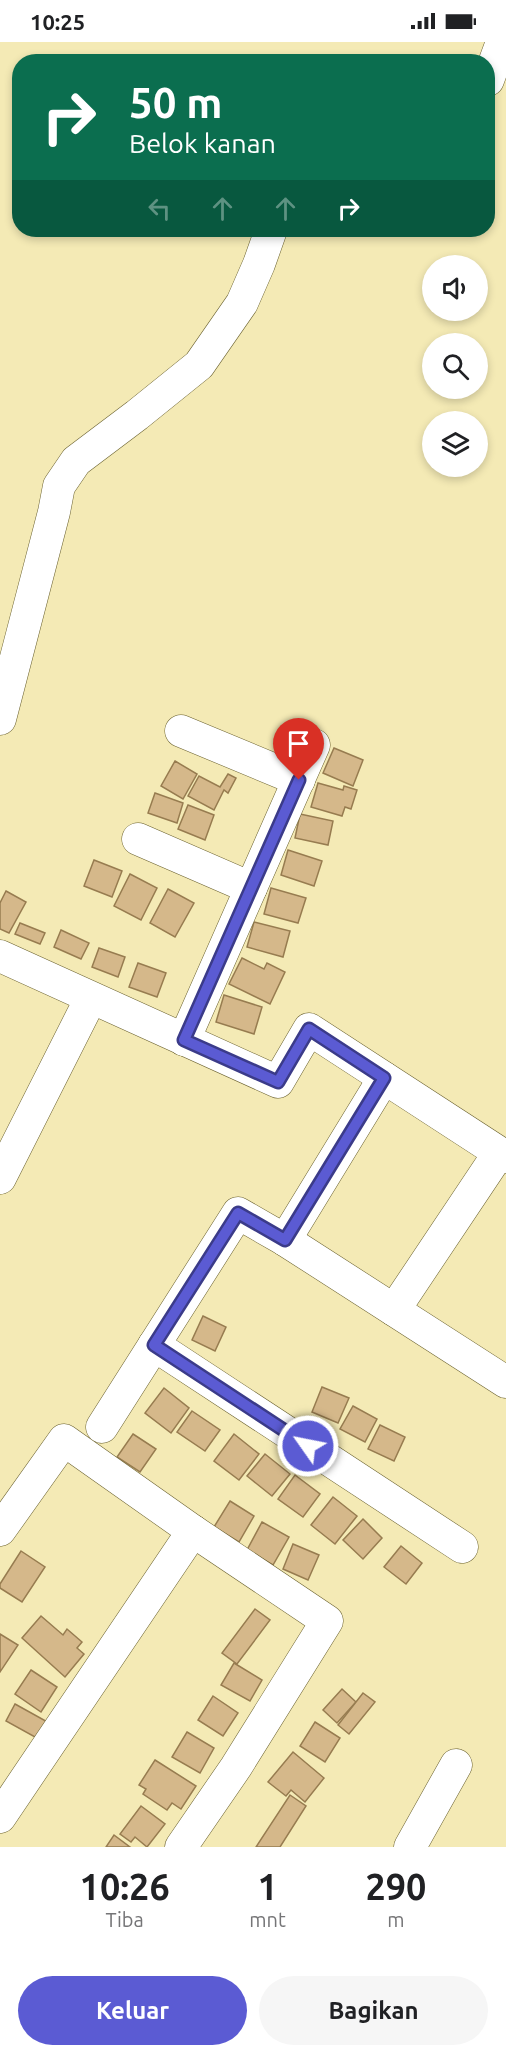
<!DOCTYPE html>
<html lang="id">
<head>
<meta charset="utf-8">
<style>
  :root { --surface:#fff; --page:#f6f6f6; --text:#202124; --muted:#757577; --accent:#5b5bd3 }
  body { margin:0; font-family:Ubuntu,sans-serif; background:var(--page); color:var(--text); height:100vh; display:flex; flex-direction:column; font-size:22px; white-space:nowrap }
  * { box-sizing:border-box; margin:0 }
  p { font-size:20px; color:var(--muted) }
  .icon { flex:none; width:33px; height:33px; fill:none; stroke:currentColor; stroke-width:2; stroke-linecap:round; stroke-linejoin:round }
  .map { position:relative; height:1805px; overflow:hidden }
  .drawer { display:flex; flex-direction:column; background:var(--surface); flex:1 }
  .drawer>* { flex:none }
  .hud { position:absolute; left:12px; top:12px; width:483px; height:183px; border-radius:24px; box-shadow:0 3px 9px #0003; background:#0b6e4f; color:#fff; overflow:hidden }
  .controls { position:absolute; left:422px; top:213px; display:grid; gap:12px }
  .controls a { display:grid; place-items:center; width:66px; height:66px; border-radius:50%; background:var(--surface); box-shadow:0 3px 9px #0003; font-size:30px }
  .pin { position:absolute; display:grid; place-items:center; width:51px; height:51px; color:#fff; margin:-62px -26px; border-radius:50% 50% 50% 0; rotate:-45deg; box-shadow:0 0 6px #0007 }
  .pin .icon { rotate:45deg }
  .me { position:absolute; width:66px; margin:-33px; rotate:303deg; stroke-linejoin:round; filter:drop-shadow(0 0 4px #0008) }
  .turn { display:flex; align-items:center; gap:21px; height:126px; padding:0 18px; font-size:27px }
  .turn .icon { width:78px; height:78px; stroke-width:2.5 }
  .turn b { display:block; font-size:42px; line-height:51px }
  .lanes { display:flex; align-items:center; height:57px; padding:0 18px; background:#0003; justify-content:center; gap:30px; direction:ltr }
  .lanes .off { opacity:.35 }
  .eta { display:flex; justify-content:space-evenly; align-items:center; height:102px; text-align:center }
  .eta b { font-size:36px; font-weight:700; line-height:42px }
  .button { display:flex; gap:12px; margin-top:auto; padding:12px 18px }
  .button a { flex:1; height:69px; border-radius:36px; background:var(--accent); color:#fff; font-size:24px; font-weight:700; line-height:69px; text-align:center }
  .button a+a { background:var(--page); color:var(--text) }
  .status { display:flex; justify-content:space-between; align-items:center; height:42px; padding:0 30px; background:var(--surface); direction:ltr }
  .status svg { height:16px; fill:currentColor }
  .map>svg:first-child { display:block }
  .building { fill:#d5b88a; stroke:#977c50; stroke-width:1.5 }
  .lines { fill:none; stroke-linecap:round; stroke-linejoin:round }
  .minor-casing { stroke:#6a612f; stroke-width:33 }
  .minor { stroke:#fff; stroke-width:32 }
  .route-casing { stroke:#3b3b89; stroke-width:15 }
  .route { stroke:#5b5bd3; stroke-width:10 }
</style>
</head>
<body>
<div class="status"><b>10:25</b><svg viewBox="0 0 49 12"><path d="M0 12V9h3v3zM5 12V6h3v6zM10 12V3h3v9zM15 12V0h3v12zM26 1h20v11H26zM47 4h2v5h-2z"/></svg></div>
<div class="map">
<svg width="506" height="1805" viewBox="0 0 506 1805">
  <rect width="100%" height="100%" fill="#f4eab5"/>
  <g class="building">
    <polygon points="334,706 363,718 353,744 323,731"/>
    <polygon points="175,719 197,732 183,757 161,744"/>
    <polygon points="228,732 236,736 228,751 224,748 214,768 188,754 199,734 220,745"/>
    <polygon points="318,741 343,748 344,744 357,748 351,767 345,765 342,774 311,765"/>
    <polygon points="155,751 183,761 177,781 148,771"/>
    <polygon points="188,763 214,773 205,798 178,787"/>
    <polygon points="300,772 333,779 328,803 295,796"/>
    <polygon points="288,808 322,819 314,844 281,833"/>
    <polygon points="94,818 122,829 112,855 84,844"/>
    <polygon points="130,832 157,846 141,878 114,864"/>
    <polygon points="271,846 306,856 298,881 264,872"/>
    <polygon points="168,847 194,861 175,895 150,881"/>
    <polygon points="6,849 26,860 9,891 0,887 0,861"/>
    <polygon points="254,880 290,889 283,915 247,905"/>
    <polygon points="20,881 45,891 40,902 15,892"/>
    <polygon points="61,888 89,901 81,917 54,905"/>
    <polygon points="99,906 125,915 118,935 92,925"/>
    <polygon points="242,916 264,927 267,921 285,930 270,962 229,942"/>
    <polygon points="138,921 166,931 157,955 129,945"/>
    <polygon points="224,953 262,965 254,992 216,980"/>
    <polygon points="203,1274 226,1285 215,1309 192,1298"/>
    <polygon points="322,1345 349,1356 338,1381 312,1370"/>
    <polygon points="164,1346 189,1366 171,1391 145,1371"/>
    <polygon points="353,1364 377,1377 365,1400 340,1387"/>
    <polygon points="192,1369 220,1388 205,1409 177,1390"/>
    <polygon points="380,1383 405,1395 394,1419 368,1407"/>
    <polygon points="133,1392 156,1407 140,1430 117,1415"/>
    <polygon points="234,1392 259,1412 239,1438 214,1419"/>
    <polygon points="265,1412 290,1432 272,1454 247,1434"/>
    <polygon points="295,1433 320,1452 303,1475 278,1457"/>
    <polygon points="333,1455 357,1474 335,1502 311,1483"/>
    <polygon points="230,1459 254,1474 239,1500 214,1485"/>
    <polygon points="363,1477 382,1496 363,1517 343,1498"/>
    <polygon points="262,1480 289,1495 273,1523 247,1508"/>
    <polygon points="293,1502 319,1513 308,1538 283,1527"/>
    <polygon points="401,1504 422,1521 406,1542 384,1525"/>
    <polygon points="21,1509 45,1525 22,1560 0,1546 0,1542"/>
    <polygon points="255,1567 270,1578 237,1622 222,1611"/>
    <polygon points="41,1574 63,1593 67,1587 82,1600 77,1606 84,1612 65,1635 22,1596"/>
    <polygon points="0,1592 18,1603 0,1630"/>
    <polygon points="234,1621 262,1638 250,1659 221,1643"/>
    <polygon points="31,1628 57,1645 41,1670 15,1652"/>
    <polygon points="342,1647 356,1660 337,1681 323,1668"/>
    <polygon points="363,1651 375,1660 349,1692 338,1683"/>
    <polygon points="213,1654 238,1671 223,1694 198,1678"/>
    <polygon points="15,1662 53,1683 44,1700 6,1679"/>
    <polygon points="315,1680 340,1696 325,1720 300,1704"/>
    <polygon points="187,1690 214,1706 200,1731 172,1715"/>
    <polygon points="293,1710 324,1736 305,1760 291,1748 286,1754 268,1740"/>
    <polygon points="155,1718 196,1744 181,1767 172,1761 167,1768 143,1752 146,1747 139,1743"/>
    <polygon points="290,1753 306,1764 280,1805 256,1805"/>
    <polygon points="141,1764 165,1782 147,1805 135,1795 131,1800 120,1792"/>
    <polygon points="114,1793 130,1805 106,1805"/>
  </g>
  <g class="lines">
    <defs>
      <g id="minor">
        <polyline points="488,38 502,0"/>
        <polyline points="0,677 54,470 59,444 76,419 137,373 199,323 242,261 259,222 271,188"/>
        <polyline points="181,689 299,738"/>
        <polyline points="138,797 251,846"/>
        <polyline points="0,914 278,1040 309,987 506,1115"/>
        <polyline points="184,998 314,703"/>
        <polyline points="0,1136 91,956"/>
        <polyline points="285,1198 384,1036"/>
        <polyline points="394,1268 499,1111"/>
        <polyline points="154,1303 462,1505"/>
        <polyline points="102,1385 238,1171 285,1198 506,1340"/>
        <polyline points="0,1488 64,1398 193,1489 0,1775"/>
        <polyline points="181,1805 236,1725 327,1579 193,1489"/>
        <polyline points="410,1805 456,1723"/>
      </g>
    </defs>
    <use href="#minor" class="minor-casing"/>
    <use href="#minor" class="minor"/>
  </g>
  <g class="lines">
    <defs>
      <polyline id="route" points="299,738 184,998 278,1040 309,987 384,1036 285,1198 238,1171 154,1303 308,1404"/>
    </defs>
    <use href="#route" class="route-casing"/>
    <use href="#route" class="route"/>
  </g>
</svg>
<div class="controls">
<a><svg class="icon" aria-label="sound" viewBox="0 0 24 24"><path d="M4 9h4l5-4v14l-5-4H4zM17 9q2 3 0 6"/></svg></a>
<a><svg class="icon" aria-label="search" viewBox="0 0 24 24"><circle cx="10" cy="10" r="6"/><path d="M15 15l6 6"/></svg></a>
<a><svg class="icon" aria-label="layers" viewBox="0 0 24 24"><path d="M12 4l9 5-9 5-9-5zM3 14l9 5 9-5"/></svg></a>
</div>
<div class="pin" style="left:299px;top:738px;background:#d93025"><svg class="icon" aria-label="arrive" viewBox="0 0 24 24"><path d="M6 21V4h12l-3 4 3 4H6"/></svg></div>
<svg class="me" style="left:308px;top:1404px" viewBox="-20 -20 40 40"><circle r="17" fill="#5b5bd3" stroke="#fff" stroke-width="3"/><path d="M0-11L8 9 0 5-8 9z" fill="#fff"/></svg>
<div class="hud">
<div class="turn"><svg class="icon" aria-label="right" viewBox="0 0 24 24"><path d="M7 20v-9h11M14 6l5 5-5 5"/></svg><div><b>50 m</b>Belok kanan</div></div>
<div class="lanes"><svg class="icon off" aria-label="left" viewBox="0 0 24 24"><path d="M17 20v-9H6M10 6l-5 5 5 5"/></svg><svg class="icon off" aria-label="ahead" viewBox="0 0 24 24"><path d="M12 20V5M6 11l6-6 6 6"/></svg><svg class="icon off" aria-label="ahead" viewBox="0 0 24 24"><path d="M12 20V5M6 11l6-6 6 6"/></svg><svg class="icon" aria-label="right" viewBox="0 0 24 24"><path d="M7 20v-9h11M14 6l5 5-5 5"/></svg></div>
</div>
</div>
<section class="drawer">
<div class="eta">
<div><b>10:26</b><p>Tiba</p></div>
<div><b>1</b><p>mnt</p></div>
<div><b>290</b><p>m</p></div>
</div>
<div class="button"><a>Keluar</a><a>Bagikan</a></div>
</section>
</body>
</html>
